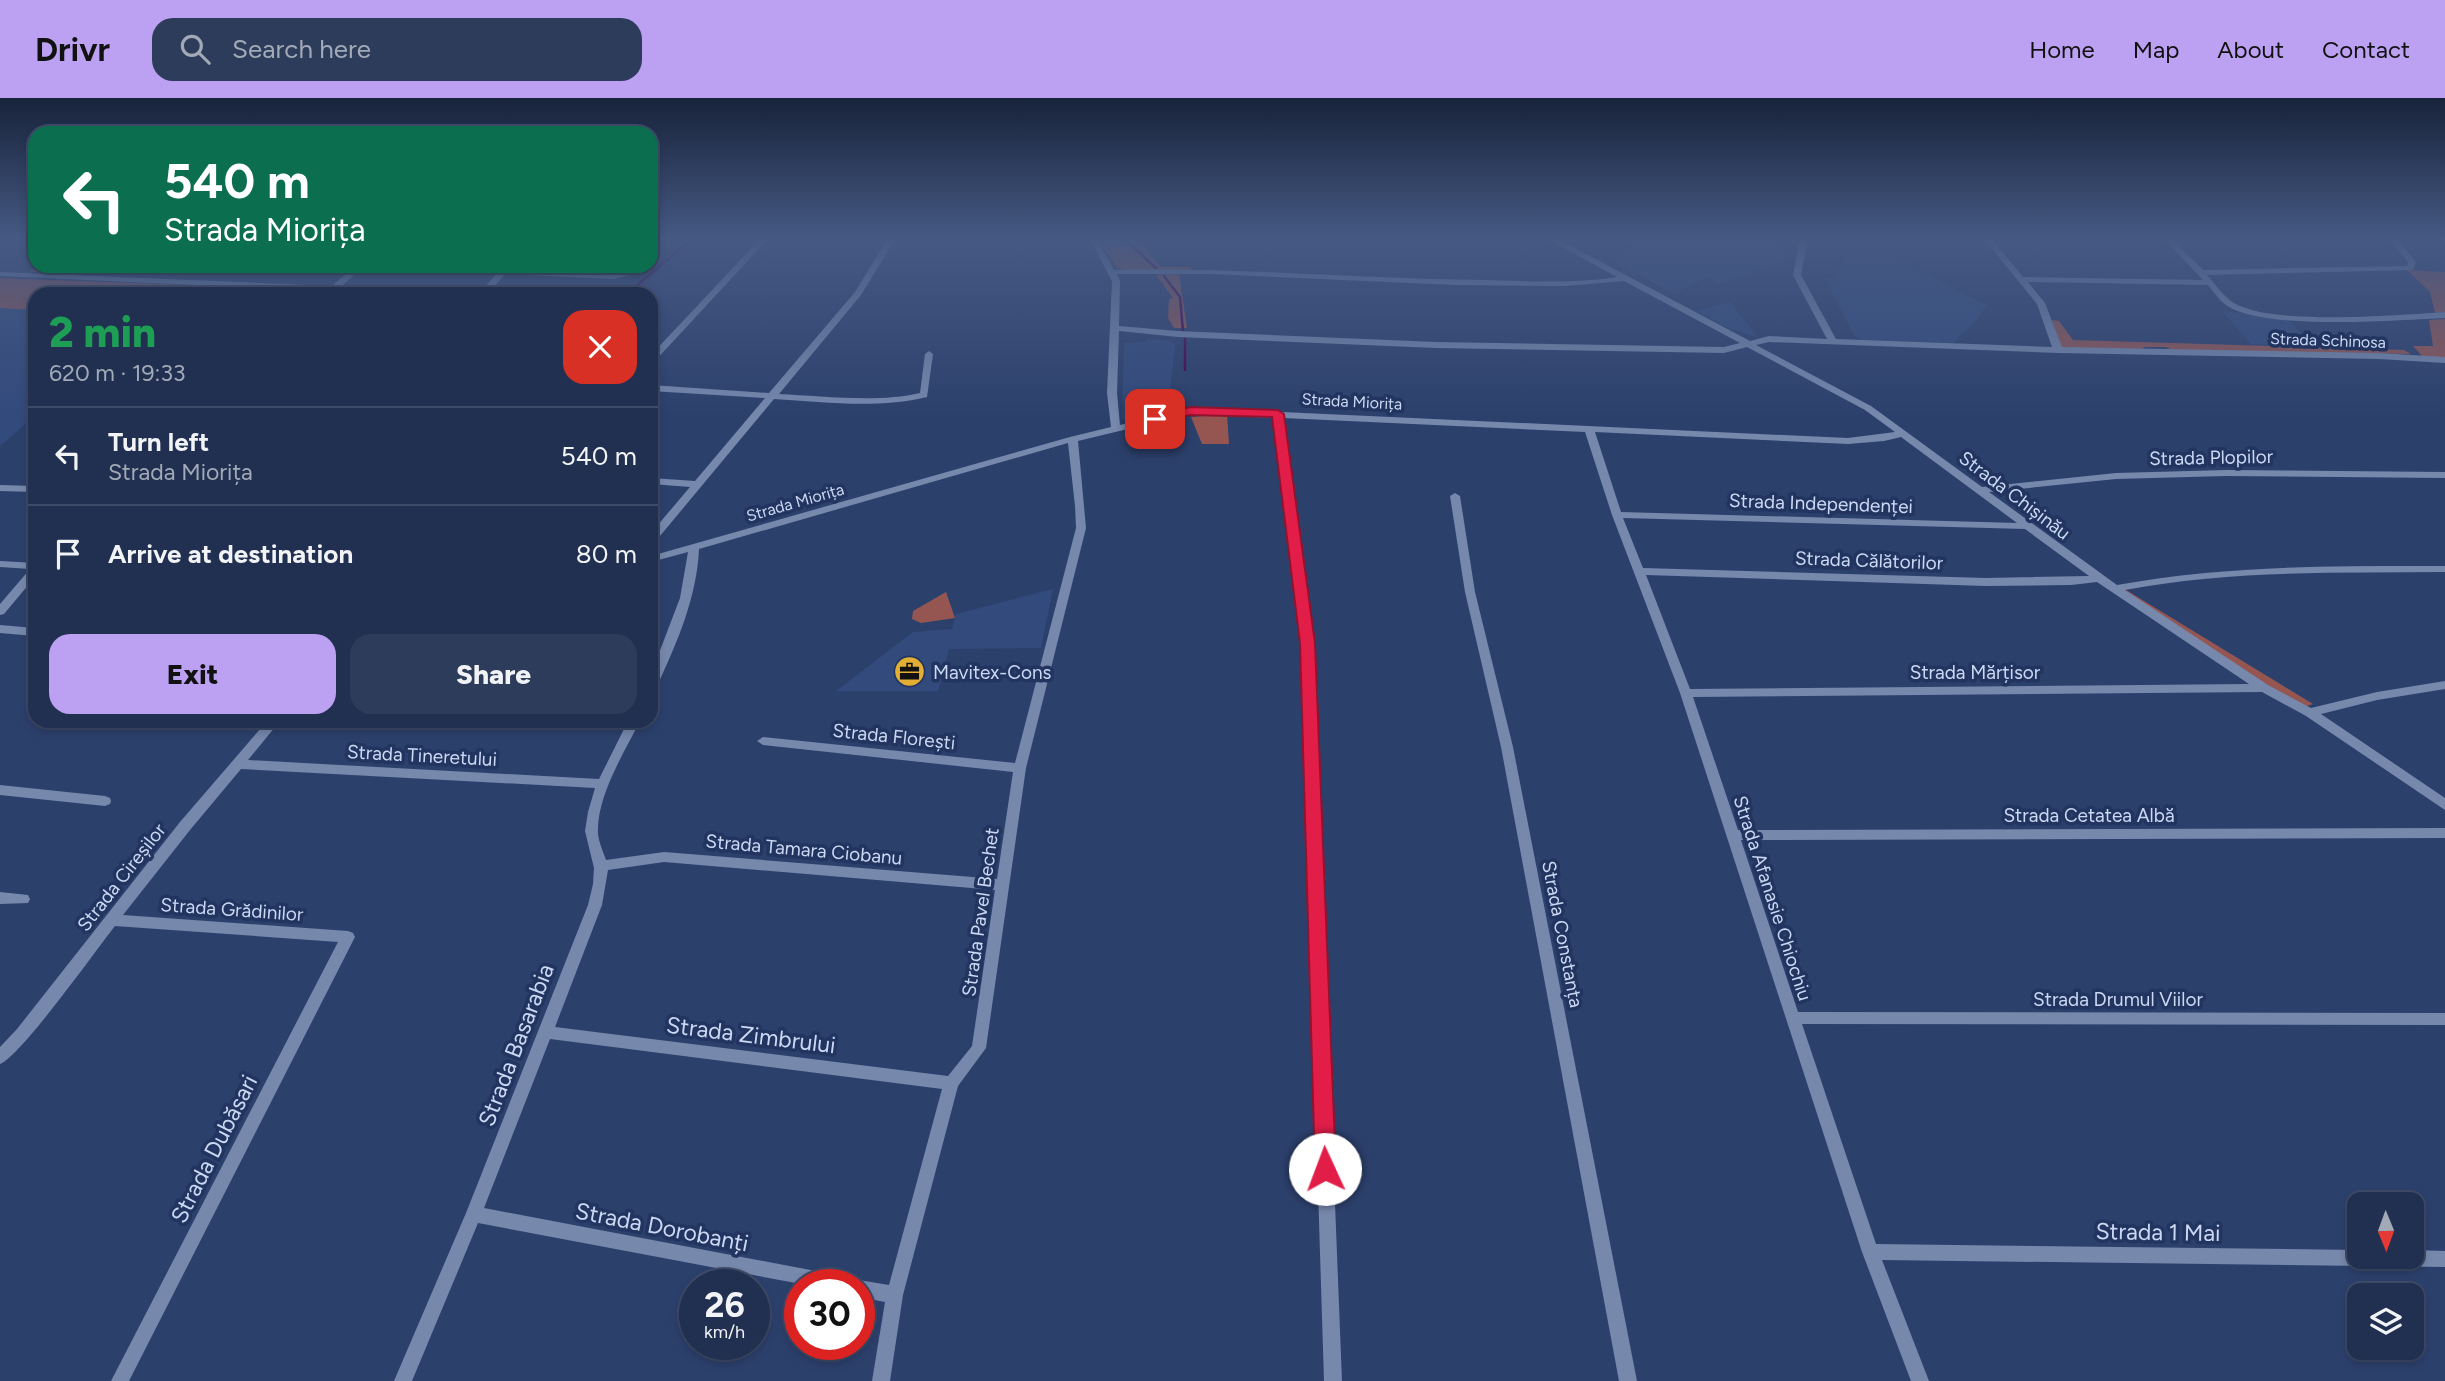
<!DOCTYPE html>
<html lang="en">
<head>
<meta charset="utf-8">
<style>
  :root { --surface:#213051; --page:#2d3c5b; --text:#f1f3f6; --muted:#a2a9b7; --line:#3e4b68; --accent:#bca0f2 }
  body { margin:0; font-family:Figtree,sans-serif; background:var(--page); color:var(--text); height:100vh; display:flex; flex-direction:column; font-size:26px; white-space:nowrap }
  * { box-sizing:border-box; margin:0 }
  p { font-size:23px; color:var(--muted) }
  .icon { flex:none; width:38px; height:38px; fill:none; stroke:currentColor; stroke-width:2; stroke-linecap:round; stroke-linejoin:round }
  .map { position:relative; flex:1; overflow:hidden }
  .details { position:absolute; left:28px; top:189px; width:630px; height:441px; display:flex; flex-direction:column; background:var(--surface); border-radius:21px; box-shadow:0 4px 10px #0003,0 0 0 2px var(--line) }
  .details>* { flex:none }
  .banner { position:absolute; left:28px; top:28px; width:630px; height:147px; border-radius:21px; box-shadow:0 4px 10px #0003,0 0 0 2px var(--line); background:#0b6e4f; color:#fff; overflow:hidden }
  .needle { width:46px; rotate:179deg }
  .tools { position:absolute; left:2347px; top:1094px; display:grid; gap:14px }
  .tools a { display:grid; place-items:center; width:77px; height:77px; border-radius:14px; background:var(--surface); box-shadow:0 4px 10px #0003,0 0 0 2px var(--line); font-size:35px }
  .speed { position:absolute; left:679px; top:1171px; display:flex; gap:14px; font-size:35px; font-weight:700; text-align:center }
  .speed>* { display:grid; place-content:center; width:91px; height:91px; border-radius:50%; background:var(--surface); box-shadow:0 4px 10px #0003,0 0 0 2px var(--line); line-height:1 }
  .speed small { font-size:18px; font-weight:400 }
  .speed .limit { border:10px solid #d22; background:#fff; color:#111 }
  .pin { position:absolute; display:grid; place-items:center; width:60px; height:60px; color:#fff; margin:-30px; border-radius:14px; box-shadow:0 4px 10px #0006 }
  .me { position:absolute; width:77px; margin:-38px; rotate:358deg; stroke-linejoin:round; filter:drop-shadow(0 0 5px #0008) }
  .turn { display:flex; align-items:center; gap:24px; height:147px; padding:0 21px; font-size:32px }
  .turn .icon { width:91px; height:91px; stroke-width:2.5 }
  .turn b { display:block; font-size:49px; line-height:60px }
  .round { display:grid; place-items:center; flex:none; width:74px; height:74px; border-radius:21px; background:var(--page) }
  .summary { display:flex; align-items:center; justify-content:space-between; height:119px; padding:0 21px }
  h1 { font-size:42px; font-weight:800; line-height:52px; color:#1e9e55 }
  .cta { display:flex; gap:14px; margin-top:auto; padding:14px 21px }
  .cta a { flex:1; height:80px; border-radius:21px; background:var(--accent); color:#111; font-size:28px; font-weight:800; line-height:80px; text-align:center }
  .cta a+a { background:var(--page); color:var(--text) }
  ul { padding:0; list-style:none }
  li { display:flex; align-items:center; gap:21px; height:98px; padding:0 21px; border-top:2px solid var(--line) }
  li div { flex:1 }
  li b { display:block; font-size:26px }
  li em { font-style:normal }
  header { display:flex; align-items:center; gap:42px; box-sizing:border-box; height:98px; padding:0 35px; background:var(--accent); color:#111 }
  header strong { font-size:33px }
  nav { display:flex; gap:38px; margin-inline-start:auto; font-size:24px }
  .search { width:490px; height:63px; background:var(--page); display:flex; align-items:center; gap:18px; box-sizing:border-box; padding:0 24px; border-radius:21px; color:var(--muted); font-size:26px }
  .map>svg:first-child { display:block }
  .built { fill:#324a7c }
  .green { fill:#955652 }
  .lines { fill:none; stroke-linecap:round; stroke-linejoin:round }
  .stream { stroke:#47044e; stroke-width:2.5 }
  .minor { fill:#7688ac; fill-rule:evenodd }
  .route { fill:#e11d48; stroke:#92132f; stroke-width:2 }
  .labels { text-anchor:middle; stroke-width:7; stroke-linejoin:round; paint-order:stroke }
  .far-street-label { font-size:16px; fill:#cbd8f3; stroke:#223560 }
  .street-label { font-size:19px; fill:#cbd8f3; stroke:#223560 }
  .poi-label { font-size:19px; fill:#cbd8f3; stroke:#223560; text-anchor:start }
  .near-street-label { font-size:23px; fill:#cbd8f3; stroke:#223560 }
</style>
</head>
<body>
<header>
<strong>Drivr</strong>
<div class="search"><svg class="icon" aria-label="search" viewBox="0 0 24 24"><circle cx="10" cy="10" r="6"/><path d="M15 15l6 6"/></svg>Search here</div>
<nav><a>Home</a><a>Map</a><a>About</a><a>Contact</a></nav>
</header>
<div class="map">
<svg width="2445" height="1283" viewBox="0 0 2445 1283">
  <rect width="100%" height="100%" fill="#2c406c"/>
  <g class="built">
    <polygon points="1618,140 1772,140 1790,162 1717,187 1710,178 1675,196 1610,162 1632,151 1639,150"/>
    <polygon points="1851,155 1885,155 1987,207 1973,226 1953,245 1861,242 1854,237 1824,179 1835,181 1846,158"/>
    <polygon points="0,180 187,187 177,196 35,196 35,318 0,348"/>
    <polygon points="1730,204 1752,232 1757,239 1730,231 1696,213"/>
    <polygon points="2222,213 2287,220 2311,248 2251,246"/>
    <polygon points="1146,241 1168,242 1175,246 1168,314 1129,323 1122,321 1124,245 1145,244"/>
    <polygon points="1053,491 1041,550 949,551 938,593 836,593 913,534 952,531 956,516"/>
  </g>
  <g class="green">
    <polygon points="1097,140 1138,141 1160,169 1191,169 1191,172 1129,173 1117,170"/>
    <polygon points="38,168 115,168 103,177 30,174"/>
    <polygon points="2407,172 2445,174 2445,214 2435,215 2430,194"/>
    <polygon points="1179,176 1187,230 1174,230 1168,220 1169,201 1173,200 1156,177"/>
    <polygon points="0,180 187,187 177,196 35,196 35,212 0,210"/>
    <polygon points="2445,221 2445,261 2423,259 2413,248 2433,248 2429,222"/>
    <polygon points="2052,222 2059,223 2073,242 2404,252 2411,256 2172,252 2166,249 2144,249 2142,252 2063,250 2060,248"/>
    <polygon points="1227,316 1229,346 1202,346 1191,319"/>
    <polygon points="2126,492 2313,606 2304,609 2266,589 2124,494"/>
    <polygon points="946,494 955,520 921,525 912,521 913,513"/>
  </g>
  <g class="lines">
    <g class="stream">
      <polyline points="1123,140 1156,170"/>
      <polyline points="2438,140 2445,149"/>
      <polyline points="1164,178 1180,199 1183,233"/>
      <polyline points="627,196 682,149 699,140"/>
      <polyline points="1185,241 1185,272"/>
    </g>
    <g class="minor">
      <polygon points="653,140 661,140 651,149 651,142"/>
      <polygon points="761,140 769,140 654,264 651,265 651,257"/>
      <path d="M888,140H896L861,197L779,296C821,298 879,305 920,295L925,256L929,253L933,256L927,299C878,311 824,304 774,301L655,444L651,445V435L690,389L651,386V380L695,383L765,300L651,293V287L769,295L855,194Z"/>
      <path d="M1089,140H1097L1114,172C1237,169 1360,181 1483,182C1527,183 1573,186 1617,179L1546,140H1556L1750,243L1769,238L1827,241L1793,177L1800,140H1808L1801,177L1836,241L2052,249L2037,206L1983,140H1991L2023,179L2203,182L2163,140H2171L2203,172L2407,168L2408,164L2388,140H2396L2416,164L2413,172L2207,177C2215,186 2224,199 2234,205C2273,228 2398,217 2445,214V220C2399,222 2262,233 2226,207C2219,202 2214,194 2208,187L2028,184L2045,205L2062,249L2379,255L2445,259V265L2379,261L2058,255L1769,244L1756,247L1871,308L1982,389L2116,375L2226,372L2445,374V380L2226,378L2116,381L1989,394L2117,487C2226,467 2335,468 2445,468V474C2338,475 2231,472 2125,492L2268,587L2311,610L2377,594L2445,583V591L2377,602L2321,616L2445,700V712L2306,618L2262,594L1693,599L1738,732L2445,730V740L1741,742L1798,914L2445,915V927L1802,926L1876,1146L2359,1152V1158H2412V1152L2445,1153V1169L1882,1162L1929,1283H1911L1862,1154L1680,595L1612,417L1585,334L1283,320L1313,546L1342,1283H1324L1301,546L1274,320L1190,316L1078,343L1086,430L1026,670L986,950L958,988L903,1197L890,1283H872L885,1204L859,1199V1186H852L859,1182L889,1187L942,991L550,941L484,1110L842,1178L848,1180L850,1186H801L478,1125L412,1283H394L466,1115L588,807L593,786L594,770L585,733L588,714L595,690L241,671L190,732L123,817L348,833L353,835L355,839L129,1283H111L338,844L115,828C96,852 21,958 0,966V949L17,931L180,724L267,623H280L248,662L599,681L628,623H640C624,655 596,699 598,736C599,745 603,753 606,762L664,754L997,781L1013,674L763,647L757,643L763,639L1015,665L1076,430L1075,408L1068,345L699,451C697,499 677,545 657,588L651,592V576L680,500L688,454L651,464V458L1070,339L1111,329L1107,295L1112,183ZM1117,176H1211L1455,187L1565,188L1624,183L1740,245L1724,249L1436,244L1178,233L1119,228L1120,183ZM1119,233L1178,239L1436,250L1724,255L1747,249L1865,312L1895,334L1848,340L1282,314L1278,312L1274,314L1190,310L1120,327L1117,295ZM1595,334L1848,346L1884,343L1901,339L2017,425L1621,414ZM1623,420L2025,431L2089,478L1986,480L1643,470ZM1646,477L1986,488L2071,487L2097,484L2249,586L1690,591ZM664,764L995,792L972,948L948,978L555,929L602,807L608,772Z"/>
      <polygon points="355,168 364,168 333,196 324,196 326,193 0,178 0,174 332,188"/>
      <polygon points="385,168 501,171 503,168 508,168 509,171 613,176 623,173 628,168 636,168 629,177 614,181 505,176 488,196 479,196 496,176 389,170"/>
      <polygon points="0,387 35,388 35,394 0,393"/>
      <polygon points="1455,395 1460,398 1475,494 1513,649 1637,1283 1619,1283 1501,649 1465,494 1450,398"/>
      <polygon points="0,463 35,465 35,479 4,516 0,517 0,506 30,471 0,469"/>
      <polygon points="0,527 35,530 35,538 0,535"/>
      <polygon points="0,687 105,698 110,700 111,703 110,706 105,708 0,697"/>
      <polygon points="0,794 28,797 30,801 28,805 0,806"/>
    </g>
  </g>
  <linearGradient id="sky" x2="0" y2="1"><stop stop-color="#18233b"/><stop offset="0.44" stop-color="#455983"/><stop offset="1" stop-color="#455983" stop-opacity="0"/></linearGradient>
  <rect width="2445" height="319" fill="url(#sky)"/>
  <polygon class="route" points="1190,309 1278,312 1284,316 1315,545 1336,1071 1333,1078 1325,1081 1318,1078 1315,1071 1300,545 1272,319 1190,317 1155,325 1149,321"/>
  <defs>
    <symbol id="office-disc" viewBox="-11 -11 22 22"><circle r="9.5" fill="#e3ae34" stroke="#223560"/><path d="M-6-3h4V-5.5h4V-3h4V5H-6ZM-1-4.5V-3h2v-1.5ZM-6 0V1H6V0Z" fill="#111"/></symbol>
  </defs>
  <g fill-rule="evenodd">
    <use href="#office-disc" x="892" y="556" width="35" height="35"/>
  </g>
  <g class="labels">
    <g class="far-street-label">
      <text transform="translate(2328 242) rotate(2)" y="6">Strada Schinosa</text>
      <text transform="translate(1352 303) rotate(3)" y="6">Strada Miorița</text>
      <text transform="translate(795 404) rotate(-16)" y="6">Strada Miorița</text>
    </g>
    <g class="street-label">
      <text transform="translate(2211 359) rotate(-1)" y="7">Strada Plopilor</text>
      <text transform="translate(2015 397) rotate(37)" y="7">Strada Chișinău</text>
      <text transform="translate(1821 405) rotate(2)" y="7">Strada Independenței</text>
      <text transform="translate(1869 462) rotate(2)" y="7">Strada Călătorilor</text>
      <text x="1975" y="581">Strada Mărțisor</text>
      <text transform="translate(894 638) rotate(6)" y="7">Strada Florești</text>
      <text transform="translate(422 657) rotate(3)" y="7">Strada Tineretului</text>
      <text x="2089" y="724">Strada Cetatea Albă</text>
      <text transform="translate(804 751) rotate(5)" y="7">Strada Tamara Ciobanu</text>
      <text transform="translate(121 779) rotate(-52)" y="7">Strada Cireșilor</text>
      <text transform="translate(1773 800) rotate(72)" y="7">Strada Afanasie Chiochiu</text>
      <text transform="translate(232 811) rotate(4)" y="7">Strada Grădinilor</text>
      <text transform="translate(980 814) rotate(-82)" y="7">Strada Pavel Bechet</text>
      <text transform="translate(1563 836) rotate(79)" y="7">Strada Constanța</text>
      <text x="2118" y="908">Strada Drumul Viilor</text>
    </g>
    <g class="poi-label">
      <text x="933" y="581">Mavitex-Cons</text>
    </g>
    <g class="near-street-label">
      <text transform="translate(751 937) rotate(7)" y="8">Strada Zimbrului</text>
      <text transform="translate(516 947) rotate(-69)" y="8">Strada Basarabia</text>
      <text transform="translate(214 1051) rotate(-63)" y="8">Strada Dubăsari</text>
      <text transform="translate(662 1129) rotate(11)" y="8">Strada Dorobanți</text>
      <text transform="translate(2158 1134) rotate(1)" y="8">Strada 1 Mai</text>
    </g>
  </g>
</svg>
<div class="tools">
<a><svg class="needle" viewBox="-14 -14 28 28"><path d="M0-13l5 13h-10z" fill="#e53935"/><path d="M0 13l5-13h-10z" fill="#a2a9b7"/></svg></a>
<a><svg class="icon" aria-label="layers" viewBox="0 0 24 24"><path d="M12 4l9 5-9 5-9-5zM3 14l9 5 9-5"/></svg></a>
</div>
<div class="speed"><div>26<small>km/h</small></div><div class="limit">30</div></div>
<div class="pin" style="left:1155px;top:321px;background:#d93025"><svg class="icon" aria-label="arrive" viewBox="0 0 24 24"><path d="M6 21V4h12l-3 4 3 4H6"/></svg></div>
<svg class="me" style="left:1325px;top:1071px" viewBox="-20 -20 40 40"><circle r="19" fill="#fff"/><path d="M0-13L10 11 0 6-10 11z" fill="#e11d48"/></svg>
<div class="banner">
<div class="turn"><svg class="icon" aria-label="left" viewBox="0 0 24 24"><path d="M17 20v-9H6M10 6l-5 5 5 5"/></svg><div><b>540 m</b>Strada Miorița</div></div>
</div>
<section class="details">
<div class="summary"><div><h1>2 min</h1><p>620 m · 19:33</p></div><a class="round" style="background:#d93025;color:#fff"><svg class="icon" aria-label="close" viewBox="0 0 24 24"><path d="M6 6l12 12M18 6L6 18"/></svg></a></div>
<ul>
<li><svg class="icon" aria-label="left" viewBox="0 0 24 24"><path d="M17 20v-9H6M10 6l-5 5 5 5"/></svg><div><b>Turn left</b><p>Strada Miorița</p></div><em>540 m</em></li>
<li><svg class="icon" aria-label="arrive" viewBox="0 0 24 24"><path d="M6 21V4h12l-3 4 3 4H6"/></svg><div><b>Arrive at destination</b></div><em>80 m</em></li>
</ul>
<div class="cta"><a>Exit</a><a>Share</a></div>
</section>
</div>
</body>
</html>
